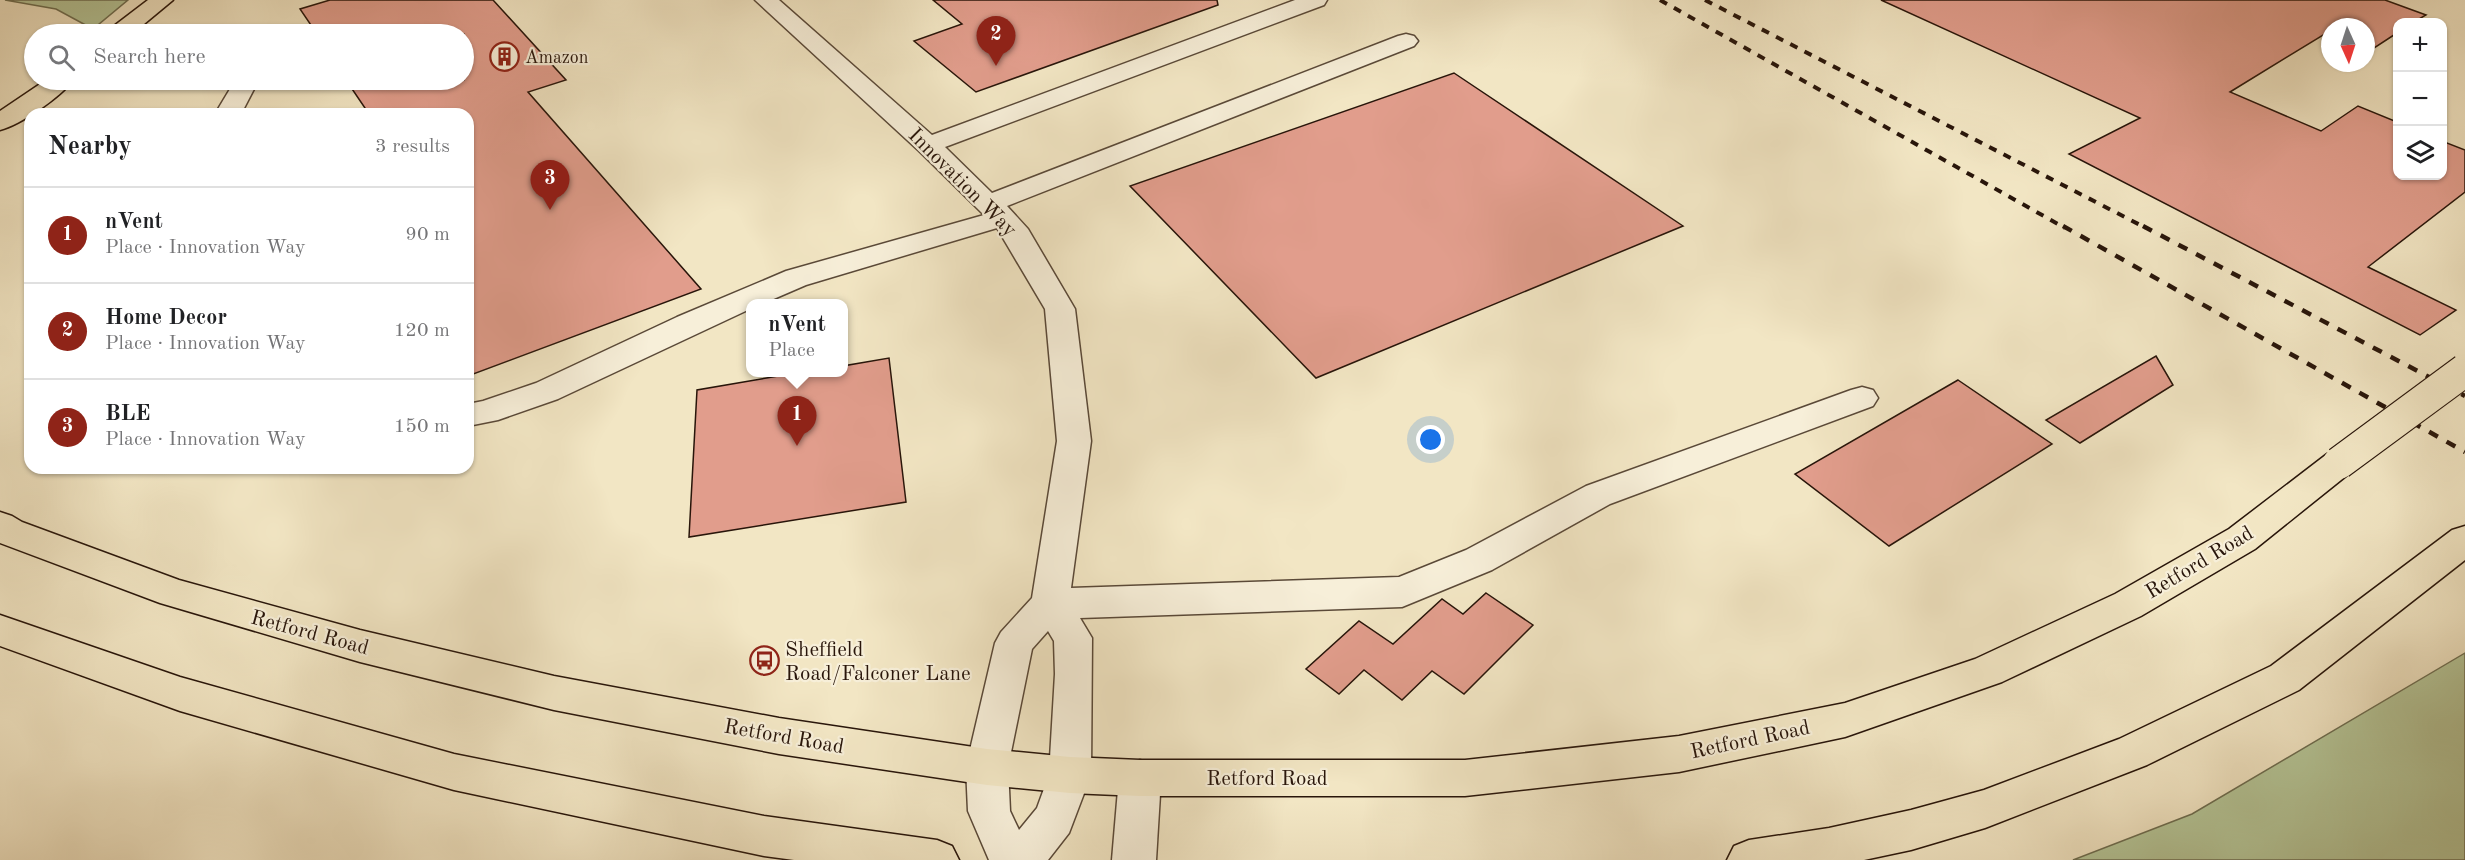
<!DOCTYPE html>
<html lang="en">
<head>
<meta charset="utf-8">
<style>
	:root { --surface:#fff; --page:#f6f6f6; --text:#202124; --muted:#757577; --line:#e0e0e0; --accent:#8f2418 }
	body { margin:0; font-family:"Old Standard TT",serif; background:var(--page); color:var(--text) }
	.controls { position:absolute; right:18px; top:18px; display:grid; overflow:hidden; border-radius:12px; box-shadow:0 2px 4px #0004 }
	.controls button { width:54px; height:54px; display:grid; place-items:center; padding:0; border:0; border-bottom:2px solid var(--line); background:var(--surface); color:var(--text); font:30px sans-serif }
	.compass { position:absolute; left:2321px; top:18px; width:54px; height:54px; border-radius:50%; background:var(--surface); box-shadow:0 2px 4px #0004; rotate:177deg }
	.you { position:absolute; left:1431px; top:440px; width:21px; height:21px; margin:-15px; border:4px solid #fff; border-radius:50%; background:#1a73e8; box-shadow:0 0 0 9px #1a73e833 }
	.badge { display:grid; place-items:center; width:39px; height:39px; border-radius:50%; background:var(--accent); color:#fff; font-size:20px; font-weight:700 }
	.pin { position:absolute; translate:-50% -50px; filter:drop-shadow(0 2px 3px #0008) }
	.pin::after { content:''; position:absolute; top:32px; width:21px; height:18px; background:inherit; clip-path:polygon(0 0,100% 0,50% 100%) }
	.popup { position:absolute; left:746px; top:299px; width:102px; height:78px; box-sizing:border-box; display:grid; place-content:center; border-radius:12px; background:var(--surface); filter:drop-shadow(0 2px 4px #0005); font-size:20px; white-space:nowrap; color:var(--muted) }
	.popup b { font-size:22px; color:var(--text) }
	.popup::after { content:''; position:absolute; left:50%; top:100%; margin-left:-12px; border:12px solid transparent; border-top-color:var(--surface) }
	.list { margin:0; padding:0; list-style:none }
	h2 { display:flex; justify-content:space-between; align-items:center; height:78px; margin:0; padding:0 24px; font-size:26px }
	h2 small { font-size:20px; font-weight:400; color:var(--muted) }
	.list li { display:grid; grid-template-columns:39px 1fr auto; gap:18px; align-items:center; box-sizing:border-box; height:96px; padding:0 24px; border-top:2px solid var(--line) }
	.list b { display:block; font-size:22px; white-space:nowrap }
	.list p { margin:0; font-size:20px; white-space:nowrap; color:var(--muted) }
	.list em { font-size:20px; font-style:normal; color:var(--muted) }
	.icon { flex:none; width:33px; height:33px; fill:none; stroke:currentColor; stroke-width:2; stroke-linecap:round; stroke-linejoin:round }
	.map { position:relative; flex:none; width:2465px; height:860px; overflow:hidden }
	.search { position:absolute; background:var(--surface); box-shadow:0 2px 4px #0004; left:24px; top:24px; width:450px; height:66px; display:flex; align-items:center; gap:15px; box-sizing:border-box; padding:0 21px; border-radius:33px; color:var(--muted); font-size:22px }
	.panel { position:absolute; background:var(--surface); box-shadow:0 2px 4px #0004; left:24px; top:108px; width:450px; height:366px; border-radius:18px }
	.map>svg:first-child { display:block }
	.green { fill:#b5c698; stroke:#6e6e51; stroke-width:1.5 }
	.building { fill:#e19d8c; stroke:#28150a; stroke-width:1.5 }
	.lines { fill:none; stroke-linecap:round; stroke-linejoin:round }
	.minor-casing { stroke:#5a4938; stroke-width:3 }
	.major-casing { stroke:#28150a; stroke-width:3 }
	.minor { fill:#f7efd9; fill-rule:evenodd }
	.major { fill:#f2e6c4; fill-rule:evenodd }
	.rail-far1 { stroke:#28150a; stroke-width:4; stroke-dasharray:8 8; stroke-linecap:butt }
	.rail { stroke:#28150a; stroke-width:4.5; stroke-dasharray:10 10; stroke-linecap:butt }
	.major-bridge-casing { stroke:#28150a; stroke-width:34; stroke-linecap:butt }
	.major-bridge { stroke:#f2e6c4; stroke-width:32 }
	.labels { text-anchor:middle; stroke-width:4.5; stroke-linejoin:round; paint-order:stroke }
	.far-poi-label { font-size:18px; fill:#28150a; stroke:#f7efd9; text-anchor:start }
	.street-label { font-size:21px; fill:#28150a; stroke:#f7efd9 }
	.poi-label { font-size:21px; fill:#28150a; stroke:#f7efd9; text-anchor:start }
</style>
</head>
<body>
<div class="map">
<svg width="2465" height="860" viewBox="0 0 2465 860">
	<rect width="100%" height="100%" fill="#f2e6c4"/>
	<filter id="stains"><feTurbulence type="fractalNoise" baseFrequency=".00333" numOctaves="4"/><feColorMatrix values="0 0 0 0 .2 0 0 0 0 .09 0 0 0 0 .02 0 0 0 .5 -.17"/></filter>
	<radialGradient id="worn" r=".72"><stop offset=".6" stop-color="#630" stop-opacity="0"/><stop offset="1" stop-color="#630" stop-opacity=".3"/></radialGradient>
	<g class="green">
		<polygon points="5,0 128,0 93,29 56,9"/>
		<polygon points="2465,653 2465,860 2073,860 2192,814"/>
	</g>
	<g class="building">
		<polygon points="330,0 493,0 566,80 528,92 701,289 468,376 468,114 369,114 346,80 464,80 464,34 317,34 300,9"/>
		<polygon points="933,0 1217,0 1218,5 976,92 914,41 962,24"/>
		<polygon points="1881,0 2385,0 2426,15 2414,22 2397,22 2397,33 2368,52 2366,27 2330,27 2330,38 2323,35 2230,92 2321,131 2358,106 2397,122 2397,176 2442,176 2442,141 2465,150 2465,192 2368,267 2456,310 2420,335 2069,154 2140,118"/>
		<polygon points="1454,73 1683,226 1316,378 1130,186"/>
		<polygon points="2156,356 2173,385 2080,443 2046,420"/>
		<polygon points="889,358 906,502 689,537 697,390 802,372 843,372 843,366"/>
		<polygon points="1958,380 2052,444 1889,546 1795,474"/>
		<polygon points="1486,593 1533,625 1464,694 1432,671 1402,700 1364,670 1339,694 1306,669 1359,621 1393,644 1442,599 1463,614"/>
	</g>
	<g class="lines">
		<defs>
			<g id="minor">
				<path d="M755,0h24l153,135 363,-135h32l-3,5 -379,142 47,46 406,-157 8,-2 8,2 4,5 -4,5 -407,160 21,23 47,80 16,132 -20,147 328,-11 67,-27 120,-64 265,-96 11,-3 11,3 5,8 -5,8 -263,98 -118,66 -90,37 -322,11 12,20 -1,137 -22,58 -21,27h-59l-21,-49 -2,-44 29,-124 6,-11 31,-34 25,-157 -12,-132 -48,-81 -191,57 -44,19h-12v5l-192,90 -60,21 -30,6v-22l15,-3 53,-18 141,-66 109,-46 198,-56 -65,-64zM1048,631l6,10 1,33 -6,101 -12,33 -18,22 -9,-19 -2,-44 24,-118z"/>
				<polygon points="242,82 251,84 254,89 241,114 215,114 233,84"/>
				<polygon points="1140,760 1155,765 1161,778 1156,860 1112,860 1119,778 1125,765"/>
			</g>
			<g id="major">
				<polygon points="148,0 173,0 132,34 107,34 110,29"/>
				<path d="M46,80h27c-12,17 -53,45 -73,50v-19z"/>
				<polygon points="2339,451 2351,454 2356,463 2351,472 2255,549 2141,616 2002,682 1845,737 1679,772 1465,796 1140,796 1070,793 987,785 779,754 554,710 360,662 160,603 0,543 0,512 12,516 22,522 179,580 360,630 554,676 779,718 987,749 1070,757 1140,760 1465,760 1679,736 1845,703 1975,659 2115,594 2229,529 2327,454"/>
				<polygon points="2465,526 2465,560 2299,690 2147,765 1985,828 1911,850 1864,860 1727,860 1734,846 1749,840 1829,828 1911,810 1984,790 2119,739 2271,666 2452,530"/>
				<polygon points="0,615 180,677 454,754 764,816 937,840 952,846 959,860 794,860 764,856 454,790 180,711 0,646"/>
			</g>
		</defs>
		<use href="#minor" class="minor-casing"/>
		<use href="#major" class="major-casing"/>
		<use href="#minor" class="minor"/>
		<use href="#major" class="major"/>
		<g class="rail-far1">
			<polyline points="1660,0 2065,228"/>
			<polyline points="1705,0 2146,228"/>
		</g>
		<g class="rail">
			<polyline points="2063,226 2465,452"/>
			<polyline points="2143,226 2465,396"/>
		</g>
		<defs>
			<polyline id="major-bridge" points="2339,463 2465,370"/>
		</defs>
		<use href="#major-bridge" class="major-bridge-casing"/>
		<use href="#major-bridge" class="major-bridge"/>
	</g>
	<defs>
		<symbol id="building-ring" viewBox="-11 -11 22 22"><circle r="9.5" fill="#f7efd9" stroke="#8f2418" stroke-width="1.5"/><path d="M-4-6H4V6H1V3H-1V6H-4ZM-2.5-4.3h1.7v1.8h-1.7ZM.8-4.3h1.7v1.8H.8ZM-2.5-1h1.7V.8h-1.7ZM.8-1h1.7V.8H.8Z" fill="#8f2418"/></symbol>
		<symbol id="bus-ring" viewBox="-11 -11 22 22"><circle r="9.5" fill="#f7efd9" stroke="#8f2418" stroke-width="1.5"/><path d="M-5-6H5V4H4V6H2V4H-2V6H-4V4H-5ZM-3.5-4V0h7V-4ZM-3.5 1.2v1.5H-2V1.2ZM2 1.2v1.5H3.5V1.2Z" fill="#8f2418"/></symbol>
	</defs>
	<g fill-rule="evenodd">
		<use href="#building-ring" x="488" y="40" width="33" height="33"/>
		<use href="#bus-ring" x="748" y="644" width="33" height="33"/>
	</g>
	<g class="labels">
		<g class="far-poi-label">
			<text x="525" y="63">Amazon</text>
		</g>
		<g class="street-label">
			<text transform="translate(963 182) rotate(45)" y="7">Innovation Way</text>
			<text transform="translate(2199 562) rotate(-31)" y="7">Retford Road</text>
			<text transform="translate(310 632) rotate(15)" y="7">Retford Road</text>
			<text transform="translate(784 736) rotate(10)" y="7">Retford Road</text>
			<text transform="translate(1750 739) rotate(-12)" y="7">Retford Road</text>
			<text x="1267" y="785">Retford Road</text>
		</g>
		<g class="poi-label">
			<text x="785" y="656">Sheffield<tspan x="785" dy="24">Road/Falconer Lane</tspan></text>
		</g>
	</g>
	<rect width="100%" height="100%" filter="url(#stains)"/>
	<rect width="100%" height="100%" fill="url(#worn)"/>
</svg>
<div class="controls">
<button>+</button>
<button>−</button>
<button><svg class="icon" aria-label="layers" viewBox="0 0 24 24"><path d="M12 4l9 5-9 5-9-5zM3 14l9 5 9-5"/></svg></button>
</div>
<svg class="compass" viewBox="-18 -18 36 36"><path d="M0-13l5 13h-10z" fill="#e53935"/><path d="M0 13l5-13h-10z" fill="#757577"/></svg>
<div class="you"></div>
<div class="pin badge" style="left:797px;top:446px">1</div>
<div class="popup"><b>nVent</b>Place</div>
<div class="pin badge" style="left:996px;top:66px">2</div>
<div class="pin badge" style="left:550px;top:210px">3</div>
<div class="search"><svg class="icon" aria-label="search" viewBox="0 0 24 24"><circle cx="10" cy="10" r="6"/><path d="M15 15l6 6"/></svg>Search here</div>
<section class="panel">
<h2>Nearby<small>3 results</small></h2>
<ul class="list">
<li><span class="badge">1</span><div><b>nVent</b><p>Place · Innovation Way</p></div><em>90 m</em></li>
<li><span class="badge">2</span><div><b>Home Decor</b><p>Place · Innovation Way</p></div><em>120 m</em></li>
<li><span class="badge">3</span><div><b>BLE</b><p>Place · Innovation Way</p></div><em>150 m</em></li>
</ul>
</section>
</div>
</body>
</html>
